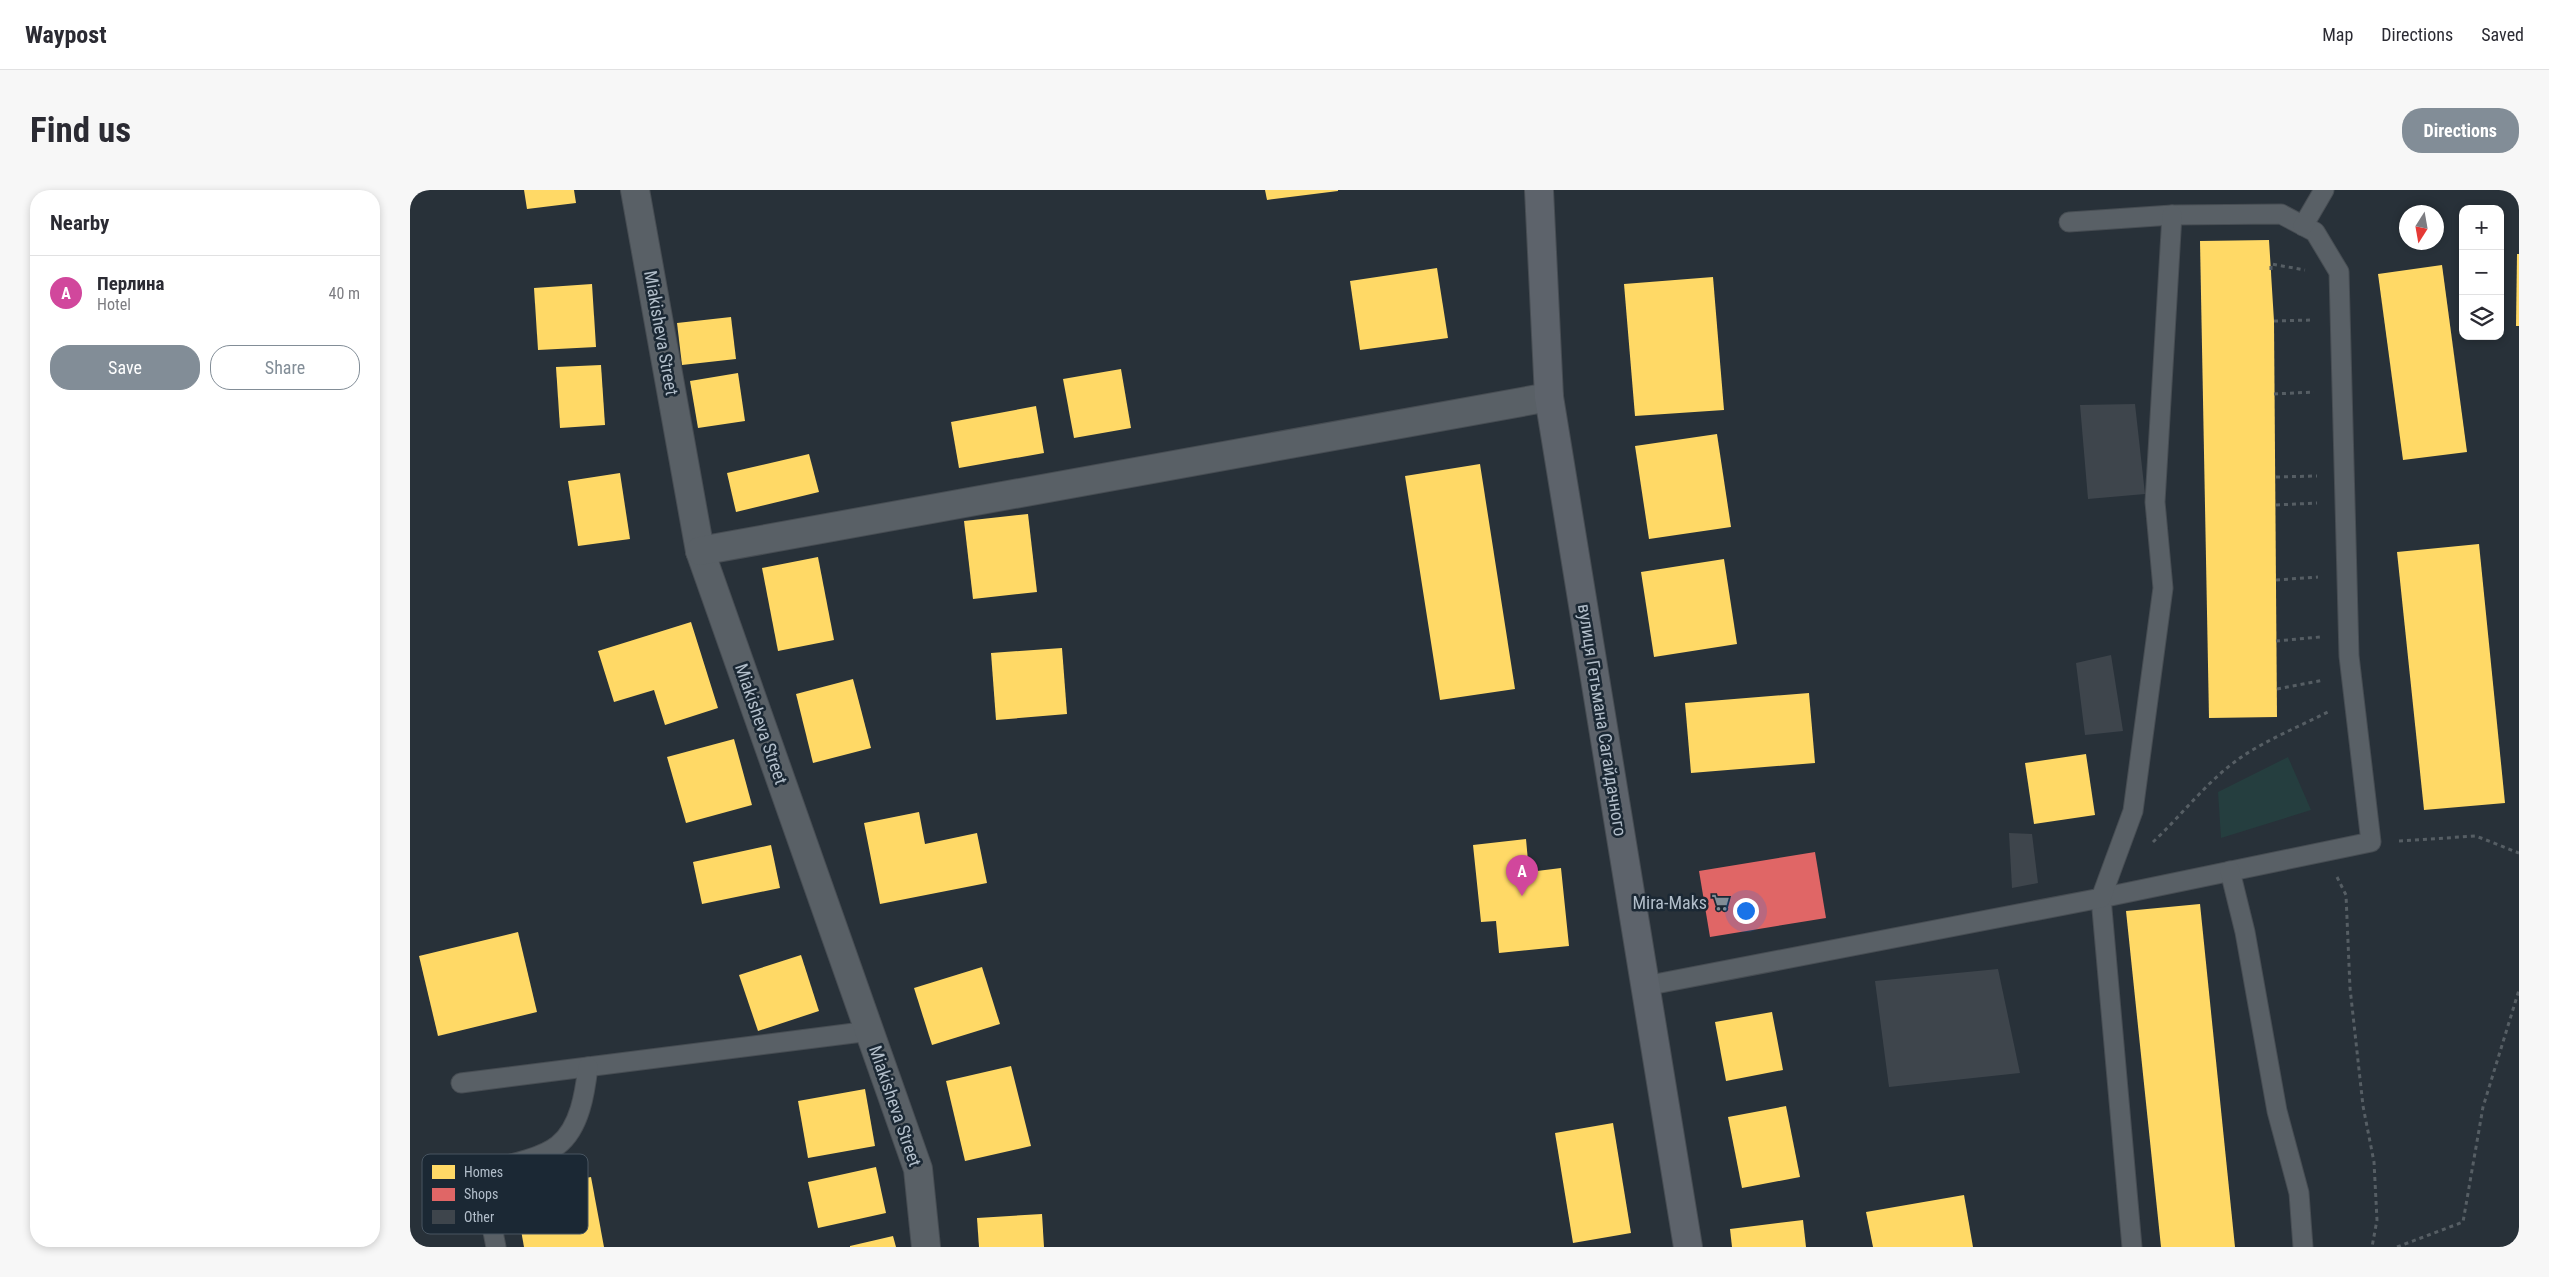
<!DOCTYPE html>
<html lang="en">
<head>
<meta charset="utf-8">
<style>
	:root { --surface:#fff; --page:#f7f7f7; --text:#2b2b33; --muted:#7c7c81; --line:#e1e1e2; --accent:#828d97 }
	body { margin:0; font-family:"Roboto Condensed",sans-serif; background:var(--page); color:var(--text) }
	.controls { position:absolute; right:15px; top:15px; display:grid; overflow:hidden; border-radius:10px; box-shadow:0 2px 8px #0003 }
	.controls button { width:45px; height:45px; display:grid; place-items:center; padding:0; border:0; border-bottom:1px solid var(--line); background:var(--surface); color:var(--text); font:25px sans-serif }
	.compass { position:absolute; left:1989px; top:15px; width:45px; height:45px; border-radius:50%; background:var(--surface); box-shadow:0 2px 8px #0003; rotate:191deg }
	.you { position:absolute; left:1335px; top:720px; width:18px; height:18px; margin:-12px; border:4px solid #fff; border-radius:50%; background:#1a73e8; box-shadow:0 0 0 8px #1a73e833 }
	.badge { display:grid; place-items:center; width:32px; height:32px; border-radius:50%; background:var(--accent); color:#fff; font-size:16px; font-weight:700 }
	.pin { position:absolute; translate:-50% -41px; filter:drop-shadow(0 1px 2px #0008) }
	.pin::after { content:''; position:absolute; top:26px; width:18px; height:15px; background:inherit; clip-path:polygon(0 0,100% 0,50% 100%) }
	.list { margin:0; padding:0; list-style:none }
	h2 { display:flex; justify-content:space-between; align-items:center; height:65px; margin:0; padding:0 20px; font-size:21px }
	h2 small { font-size:16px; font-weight:400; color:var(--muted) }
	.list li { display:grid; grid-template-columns:32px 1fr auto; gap:15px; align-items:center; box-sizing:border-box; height:75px; padding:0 20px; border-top:1px solid var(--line) }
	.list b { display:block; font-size:19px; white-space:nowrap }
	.list p { margin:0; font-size:16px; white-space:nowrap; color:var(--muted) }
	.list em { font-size:16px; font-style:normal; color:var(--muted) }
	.actions { display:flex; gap:10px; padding:15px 20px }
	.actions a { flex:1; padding:11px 0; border:1px solid var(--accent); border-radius:20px; text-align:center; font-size:18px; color:var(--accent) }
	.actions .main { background:var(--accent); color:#fff }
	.icon { flex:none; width:28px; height:28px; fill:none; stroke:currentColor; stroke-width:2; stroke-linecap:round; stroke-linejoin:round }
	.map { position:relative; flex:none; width:2109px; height:1057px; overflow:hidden; border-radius:20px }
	header { display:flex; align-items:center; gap:30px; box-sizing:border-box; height:70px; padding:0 25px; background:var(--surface); border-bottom:1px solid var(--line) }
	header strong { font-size:24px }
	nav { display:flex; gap:28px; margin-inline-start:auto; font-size:18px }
	.intro { display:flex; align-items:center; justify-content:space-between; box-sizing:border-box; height:120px; padding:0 30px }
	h1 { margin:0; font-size:35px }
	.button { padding:12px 22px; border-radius:20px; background:var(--accent); color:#fff; font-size:18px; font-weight:700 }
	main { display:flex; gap:30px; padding:0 30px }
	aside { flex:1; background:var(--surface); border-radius:20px; box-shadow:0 2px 8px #0003 }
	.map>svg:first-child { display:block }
	.green { fill:#253e3f }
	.homes { fill:#ffd966 }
	.shops { fill:#e06666 }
	.building { fill:#3e454c }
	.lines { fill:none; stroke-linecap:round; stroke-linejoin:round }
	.lane-casing { stroke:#474d53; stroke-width:21 }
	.street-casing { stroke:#474d53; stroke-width:30 }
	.secondary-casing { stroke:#474d53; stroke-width:30 }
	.path { stroke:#565e64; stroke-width:3; stroke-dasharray:4 4; stroke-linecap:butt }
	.lane { stroke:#596066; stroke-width:19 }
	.street { stroke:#596066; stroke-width:28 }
	.secondary { stroke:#5d636b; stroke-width:28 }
	.labels { text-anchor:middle; stroke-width:5; stroke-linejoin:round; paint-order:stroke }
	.street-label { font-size:18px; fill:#b2beca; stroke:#1b2834 }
	.poi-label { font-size:18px; fill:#b2beca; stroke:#1b2834; text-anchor:end }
	.key { fill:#1b2834; stroke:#485561; stroke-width:1 }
	.key-label { font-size:14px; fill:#b2beca }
</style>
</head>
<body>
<header>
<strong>Waypost</strong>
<nav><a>Map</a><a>Directions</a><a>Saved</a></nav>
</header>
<div class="intro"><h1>Find us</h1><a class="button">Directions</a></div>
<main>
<aside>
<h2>Nearby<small></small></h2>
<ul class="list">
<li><span class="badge" style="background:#d1479c">A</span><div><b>Перлина</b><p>Hotel</p></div><em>40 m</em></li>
</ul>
<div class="actions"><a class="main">Save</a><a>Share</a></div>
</aside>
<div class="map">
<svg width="2109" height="1057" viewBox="0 0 2109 1057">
	<rect width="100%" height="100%" fill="#283139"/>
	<polygon class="green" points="1878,567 1901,620 1811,648 1808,602"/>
	<g class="homes">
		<polygon points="114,0 164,0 166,13 117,19"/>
		<polygon points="855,0 928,0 928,1 857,10"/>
		<polygon points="1859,50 1864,131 1867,527 1799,528 1790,51"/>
		<polygon points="2107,64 2109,64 2109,136 2106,136"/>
		<polygon points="2032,75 2057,262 1993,270 1968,84"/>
		<polygon points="1027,78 1038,148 950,160 940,91"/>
		<polygon points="1303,87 1314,220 1225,226 1214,94"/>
		<polygon points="182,94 186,157 128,160 124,98"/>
		<polygon points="321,127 326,169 272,175 267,133"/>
		<polygon points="191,175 195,235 150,238 146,177"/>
		<polygon points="711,179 721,238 664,248 653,189"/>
		<polygon points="328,183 335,231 288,238 280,191"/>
		<polygon points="626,216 634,263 549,278 541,232"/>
		<polygon points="1307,244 1321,337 1239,349 1225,256"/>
		<polygon points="399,264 409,302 326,322 317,283"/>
		<polygon points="1070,274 1105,499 1030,510 995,286"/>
		<polygon points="210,283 220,349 168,356 158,291"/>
		<polygon points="618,324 627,402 563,409 554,331"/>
		<polygon points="2069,354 2095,613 2014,620 1987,362"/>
		<polygon points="408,367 424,450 368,461 352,378"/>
		<polygon points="1314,369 1327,454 1244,467 1231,382"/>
		<polygon points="281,432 308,518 255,535 244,500 204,512 188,461"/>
		<polygon points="652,458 657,524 586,530 581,463"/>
		<polygon points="443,489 461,558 403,573 386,504"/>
		<polygon points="1399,503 1405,573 1281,583 1275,513"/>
		<polygon points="324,549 342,615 276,633 257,567"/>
		<polygon points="1676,564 1685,625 1624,634 1615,573"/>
		<polygon points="509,622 515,654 567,643 577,693 470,714 454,633"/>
		<polygon points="1116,649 1119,682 1151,678 1159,756 1089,763 1086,731 1071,732 1063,655"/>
		<polygon points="361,655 370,698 292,714 283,672"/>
		<polygon points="1790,714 1825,1057 1751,1057 1716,721"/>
		<polygon points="108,742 127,822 28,846 9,766"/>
		<polygon points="391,765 409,821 348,841 329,785"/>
		<polygon points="572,777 590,834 522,855 504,798"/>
		<polygon points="1362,822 1373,880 1316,891 1305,832"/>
		<polygon points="601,876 621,956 555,971 536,891"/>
		<polygon points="455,899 465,956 398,968 388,911"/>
		<polygon points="1376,916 1390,987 1332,998 1318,927"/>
		<polygon points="1203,933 1221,1043 1163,1053 1145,943"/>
		<polygon points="466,977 476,1023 408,1038 398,992"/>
		<polygon points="181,987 194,1057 114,1057 104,1001"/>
		<polygon points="1554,1005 1563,1057 1463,1057 1456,1022"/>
		<polygon points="632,1024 634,1057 569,1057 567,1028"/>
		<polygon points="1393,1030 1396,1057 1322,1057 1320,1039"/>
		<polygon points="483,1046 486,1057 440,1057 440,1056"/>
	</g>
	<polygon class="shops" points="1405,662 1416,728 1300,747 1289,681"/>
	<g class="building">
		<polygon points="1725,214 1735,304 1678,309 1670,215"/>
		<polygon points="1701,465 1713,541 1675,545 1666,473"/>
		<polygon points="1599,643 1622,644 1628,693 1602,698"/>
		<polygon points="1588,779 1610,883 1479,897 1465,791"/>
	</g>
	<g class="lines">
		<defs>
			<g id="lane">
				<polyline points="1659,32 1762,25 1871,24 1905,42 1929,82 1939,466 1961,652 1691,708 1722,1057"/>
				<polyline points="1893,36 1914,0"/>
				<polyline points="1820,681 1835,742 1867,921 1889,1003 1893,1057"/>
				<polyline points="1235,796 1691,708 1723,621 1753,398 1745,312 1762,25"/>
				<polyline points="51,893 460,841"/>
				<path d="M86,1057l-15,-76c21,-5 60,-12 77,-26 22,-17 27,-53 30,-78"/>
			</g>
			<g id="street">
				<polyline points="225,0 290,361 508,979 516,1057"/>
				<polyline points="290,361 1139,207"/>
			</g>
			<polyline id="secondary" points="1129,0 1139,207 1278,1057"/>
		</defs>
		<use href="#lane" class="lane-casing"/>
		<use href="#street" class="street-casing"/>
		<use href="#secondary" class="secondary-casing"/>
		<g class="path">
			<polyline points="1861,80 1861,74 1895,80"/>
			<polyline points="1864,131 1901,130"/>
			<polyline points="1864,204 1904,202"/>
			<polyline points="1866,287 1907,286"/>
			<polyline points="1866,315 1907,313"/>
			<polyline points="1866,390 1908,387"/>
			<polyline points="1866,451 1910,447"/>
			<polyline points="1867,499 1914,490"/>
			<polyline points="1989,651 2066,646 2109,663"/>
			<path d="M1743,652c29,-27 54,-61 87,-84 26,-18 60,-32 88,-46"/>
			<polyline points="1927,687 1936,705 1940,798 1953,916 1964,972 1967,1030 1962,1057"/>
			<polyline points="1987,1057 2053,1032 2073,917 2109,800"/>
		</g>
		<use href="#lane" class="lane"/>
		<use href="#street" class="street"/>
		<use href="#secondary" class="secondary"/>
	</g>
	<defs>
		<symbol id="supermarket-bare" viewBox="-9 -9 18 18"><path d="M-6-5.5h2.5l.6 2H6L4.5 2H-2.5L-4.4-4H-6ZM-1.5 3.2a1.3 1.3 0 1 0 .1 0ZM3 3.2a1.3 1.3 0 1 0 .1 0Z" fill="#828d97" stroke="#1b2834" stroke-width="2.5" paint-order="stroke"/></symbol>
	</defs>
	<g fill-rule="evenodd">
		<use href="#supermarket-bare" x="1298" y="700" width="25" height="25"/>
	</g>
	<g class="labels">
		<g class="street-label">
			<text transform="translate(251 143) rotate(80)" y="6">Miakisheva Street</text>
			<text transform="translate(1192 530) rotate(81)" y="6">вулиця Гетьмана Сагайдачного</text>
			<text transform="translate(351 534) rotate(71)" y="6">Miakisheva Street</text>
			<text transform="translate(485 916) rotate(71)" y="6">Miakisheva Street</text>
		</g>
		<g class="poi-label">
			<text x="1297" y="719">Mira-Maks</text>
		</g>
	</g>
	<rect x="12" y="964" width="166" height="80" rx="8" class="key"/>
	<rect x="22" y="975" width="23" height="14" fill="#ffd966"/>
	<rect x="22" y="998" width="23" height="13" fill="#e06666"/>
	<rect x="22" y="1020" width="23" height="14" fill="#3e454c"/>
	<g class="key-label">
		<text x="54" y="987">Homes</text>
		<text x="54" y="1009">Shops</text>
		<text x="54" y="1032">Other</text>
	</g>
</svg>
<div class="controls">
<button>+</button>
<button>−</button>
<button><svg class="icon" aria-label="layers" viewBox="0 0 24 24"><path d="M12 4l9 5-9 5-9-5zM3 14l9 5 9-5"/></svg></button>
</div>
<svg class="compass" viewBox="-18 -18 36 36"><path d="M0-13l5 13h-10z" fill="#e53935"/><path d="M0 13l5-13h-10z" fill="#7c7c81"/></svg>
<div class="you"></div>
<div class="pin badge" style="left:1112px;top:706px;background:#d1479c">A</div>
</div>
</main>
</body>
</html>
